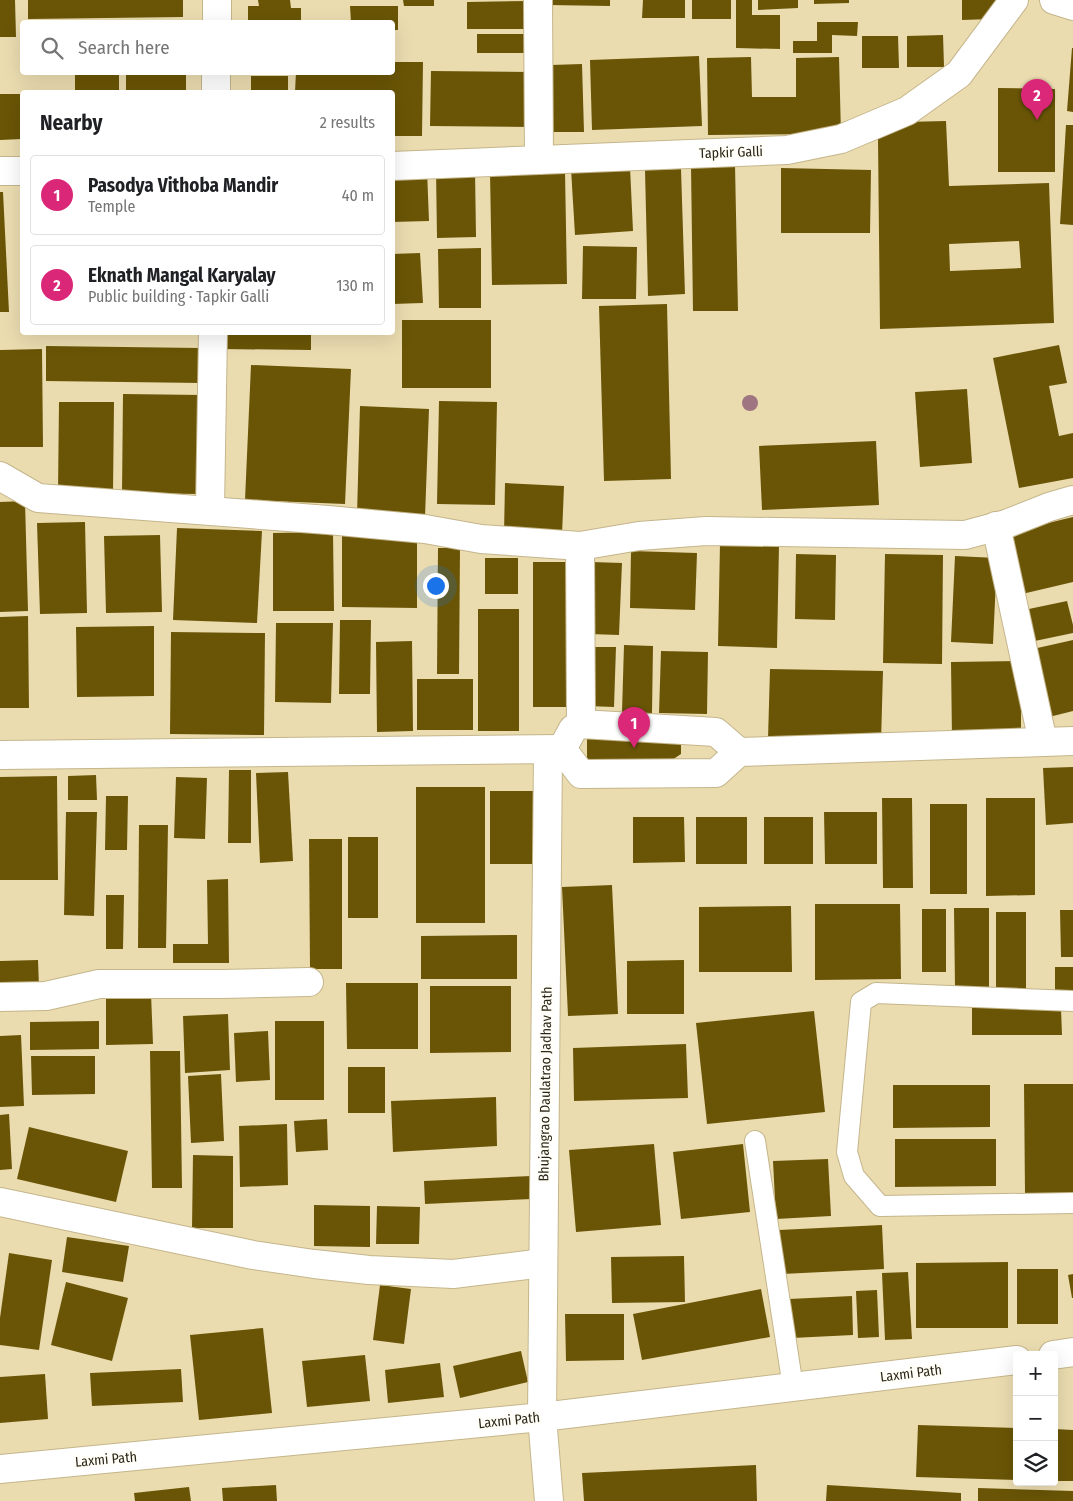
<!DOCTYPE html>
<html lang="en">
<head>
<meta charset="utf-8">
<style>
	:root { --surface:#fff; --page:#f6f6f6; --text:#202124; --muted:#757577; --line:#e0e0e0; --accent:#db2777 }
	body { margin:0; font-family:"Fira Sans Condensed",sans-serif; background:var(--page); color:var(--text) }
	.controls { position:absolute; right:15px; bottom:15px; display:grid; overflow:hidden; border-radius:5px; box-shadow:0 5px 20px #0002 }
	.controls button { width:45px; height:45px; display:grid; place-items:center; padding:0; border:0; border-bottom:1px solid var(--line); background:var(--surface); color:var(--text); font:25px sans-serif }
	.you { position:absolute; left:435px; top:585px; width:18px; height:18px; margin:-12px; border:4px solid #fff; border-radius:50%; background:#1a73e8; box-shadow:0 0 0 8px #1a73e833 }
	.badge { display:grid; place-items:center; width:32px; height:32px; border-radius:50%; background:var(--accent); color:#fff; font-size:16px; font-weight:700 }
	.pin { position:absolute; translate:-50% -41px; filter:drop-shadow(0 1px 2px #0008) }
	.pin::after { content:''; position:absolute; top:26px; width:18px; height:15px; background:inherit; clip-path:polygon(0 0,100% 0,50% 100%) }
	.list { margin:0; padding:0; list-style:none }
	h2 { display:flex; justify-content:space-between; align-items:center; height:65px; margin:0; padding:0 20px; font-size:21px }
	h2 small { font-size:16px; font-weight:400; color:var(--muted) }
	.list li { display:grid; grid-template-columns:32px 1fr auto; gap:15px; align-items:center; box-sizing:border-box; height:80px; margin:0 10px 10px; padding:0 10px; border:1px solid var(--line); border-radius:5px }
	.list b { display:block; font-size:19px; white-space:nowrap }
	.list p { margin:0; font-size:16px; white-space:nowrap; color:var(--muted) }
	.list em { font-size:16px; font-style:normal; color:var(--muted) }
	.icon { flex:none; width:28px; height:28px; fill:none; stroke:currentColor; stroke-width:2; stroke-linecap:round; stroke-linejoin:round }
	.map { position:relative; flex:none; width:1073px; height:1501px; overflow:hidden }
	.search { position:absolute; background:var(--surface); box-shadow:0 5px 20px #0002; left:20px; top:20px; width:375px; height:55px; display:flex; align-items:center; gap:12px; box-sizing:border-box; padding:0 18px; border-radius:5px; color:var(--muted); font-size:19px }
	.panel { position:absolute; background:var(--surface); box-shadow:0 5px 20px #0002; left:20px; top:90px; width:375px; height:245px; border-radius:5px }
	.map>svg:first-child { display:block }
	.building { fill:#6a5506; fill-rule:evenodd }
	.lines { fill:none; stroke-linecap:round; stroke-linejoin:round }
	.service-casing { stroke:#c4b58b; stroke-width:22 }
	.minor-casing { stroke:#c4b58b; stroke-width:30 }
	.tertiary-casing { stroke:#c4b58b; stroke-width:30 }
	.service { stroke:#fff; stroke-width:20 }
	.minor { stroke:#fff; stroke-width:28 }
	.tertiary { stroke:#fff; stroke-width:28 }
	.tree { fill:#9f7581 }
	.labels { text-anchor:middle; stroke-width:5; stroke-linejoin:round; paint-order:stroke }
	.street-label { font-size:14px; fill:#2c2615; stroke:#fffef9 }
</style>
</head>
<body>
<div class="map">
<svg width="1073" height="1501" viewBox="0 0 1073 1501">
	<rect width="100%" height="100%" fill="#ebdcb0"/>
	<g class="building">
		<polygon points="0,0 15,0 16,37 0,37"/>
		<polygon points="28,0 183,0 183,17 28,19"/>
		<polygon points="258,0 290,0 291,8 301,8 301,22 248,22 248,6 259,6"/>
		<polygon points="403,0 434,0 434,6 404,6"/>
		<polygon points="548,0 610,0 610,6 548,5"/>
		<polygon points="643,0 685,0 685,18 642,18"/>
		<rect x="692" y="0" width="39" height="19"/>
		<polygon points="736,0 752,0 752,15 780,15 780,49 736,48"/>
		<polygon points="758,0 798,0 798,8 758,10"/>
		<polygon points="814,0 849,0 849,3 814,4"/>
		<polygon points="962,0 1005,0 992,19 962,20"/>
		<polygon points="530,1 530,29 467,29 467,2"/>
		<polygon points="350,6 398,6 398,30 392,30 392,22 351,22"/>
		<polygon points="817,22 858,22 857,36 832,35 832,53 793,53 793,41 817,41"/>
		<rect x="477" y="34" width="54" height="19"/>
		<polygon points="943,35 944,67 907,67 907,36"/>
		<polygon points="862,36 898,36 899,68 862,68"/>
		<polygon points="1072,48 1073,48 1073,112 1067,111"/>
		<polygon points="699,56 702,126 592,130 590,60"/>
		<polygon points="751,57 752,97 796,97 796,58 839,57 841,134 708,135 707,58"/>
		<polygon points="392,62 423,62 422,136 392,136 392,92 295,92 296,72 392,72"/>
		<polygon points="582,64 584,132 552,132 551,65"/>
		<polygon points="431,71 531,72 530,127 430,126"/>
		<rect x="75" y="72" width="44" height="20"/>
		<rect x="126" y="72" width="60" height="20"/>
		<rect x="251" y="76" width="37" height="16"/>
		<polygon points="998,88 1055,89 1055,172 998,172"/>
		<polygon points="0,94 22,94 22,139 0,140"/>
		<path d="M946,121l3,65 100,-3 5,140 -174,6 -2,-190 27,-17zM1019,241l2,27 -71,3 -1,-27z"/>
		<polygon points="1066,125 1073,125 1073,225 1060,224"/>
		<polygon points="735,165 738,311 693,311 691,166"/>
		<polygon points="630,167 633,231 575,235 571,169"/>
		<polygon points="781,168 871,170 870,233 781,233"/>
		<polygon points="681,169 685,294 648,296 645,170"/>
		<polygon points="427,170 429,221 392,222 392,172"/>
		<polygon points="436,170 475,170 476,237 437,238"/>
		<polygon points="565,171 567,284 492,285 490,172"/>
		<polygon points="0,192 3,192 9,312 0,312"/>
		<polygon points="583,246 637,247 636,299 582,299"/>
		<polygon points="481,248 481,308 439,308 438,249"/>
		<polygon points="420,253 423,303 392,304 392,254"/>
		<polygon points="667,304 671,479 604,481 599,306"/>
		<rect x="402" y="320" width="89" height="68"/>
		<polygon points="221,332 311,332 311,350 221,349"/>
		<polygon points="1059,345 1067,383 1049,386 1059,436 1073,433 1073,478 1019,488 993,358"/>
		<polygon points="46,346 201,348 201,383 46,381"/>
		<polygon points="42,349 43,447 0,447 0,350"/>
		<polygon points="251,365 351,369 345,504 245,500"/>
		<polygon points="967,389 972,463 920,467 915,392"/>
		<polygon points="123,394 202,395 201,494 122,493"/>
		<polygon points="439,401 497,402 495,505 437,504"/>
		<polygon points="59,402 114,402 113,492 58,491"/>
		<polygon points="360,406 429,409 425,517 357,515"/>
		<polygon points="876,441 879,505 762,510 759,446"/>
		<polygon points="505,483 564,486 562,535 504,533"/>
		<polygon points="25,501 28,611 0,612 0,502"/>
		<polygon points="1073,517 1073,582 1022,594 1007,533"/>
		<polygon points="85,522 87,613 40,614 37,523"/>
		<polygon points="177,528 262,531 257,623 173,620"/>
		<polygon points="333,532 334,611 273,611 273,533"/>
		<polygon points="160,535 162,612 106,613 104,536"/>
		<polygon points="342,535 417,536 417,608 342,607"/>
		<polygon points="720,544 779,545 777,648 718,646"/>
		<polygon points="438,548 460,548 459,674 437,674"/>
		<polygon points="631,551 697,553 695,610 630,608"/>
		<polygon points="796,554 836,555 835,620 795,619"/>
		<polygon points="885,554 943,555 942,664 883,663"/>
		<polygon points="955,556 997,558 993,644 951,642"/>
		<rect x="485" y="558" width="33" height="36"/>
		<rect x="533" y="562" width="37" height="145"/>
		<polygon points="592,562 622,563 619,635 589,634"/>
		<polygon points="1067,601 1073,625 1073,633 1030,642 1024,610"/>
		<rect x="478" y="609" width="41" height="122"/>
		<polygon points="28,616 29,708 0,708 0,617"/>
		<polygon points="340,620 371,620 370,694 339,694"/>
		<polygon points="276,623 333,623 331,703 275,702"/>
		<polygon points="154,626 154,696 77,697 76,627"/>
		<polygon points="171,632 265,633 264,735 170,734"/>
		<polygon points="1073,640 1073,711 1049,717 1033,649"/>
		<polygon points="412,641 413,731 377,732 376,642"/>
		<polygon points="624,645 653,646 652,713 622,712"/>
		<polygon points="588,647 616,647 614,707 587,706"/>
		<polygon points="661,651 708,652 707,714 659,713"/>
		<polygon points="1021,661 1021,738 952,739 951,662"/>
		<polygon points="770,669 883,671 881,742 768,739"/>
		<rect x="417" y="679" width="56" height="51"/>
		<polygon points="587,731 681,741 681,754 666,764 587,763"/>
		<polygon points="1073,767 1073,823 1046,825 1043,768"/>
		<polygon points="229,770 251,770 251,843 228,843"/>
		<polygon points="288,772 293,861 260,863 256,773"/>
		<polygon points="96,775 97,800 68,800 68,776"/>
		<polygon points="57,776 58,880 0,880 0,777"/>
		<polygon points="176,777 207,778 205,839 174,838"/>
		<rect x="416" y="787" width="69" height="136"/>
		<rect x="490" y="791" width="49" height="73"/>
		<polygon points="106,796 128,796 127,850 105,850"/>
		<polygon points="882,798 912,798 913,888 883,888"/>
		<polygon points="986,798 1035,798 1035,895 986,896"/>
		<rect x="930" y="804" width="37" height="90"/>
		<polygon points="66,812 97,812 94,916 64,915"/>
		<polygon points="824,812 877,812 877,864 825,864"/>
		<polygon points="633,817 684,817 685,862 633,863"/>
		<rect x="696" y="817" width="51" height="47"/>
		<rect x="764" y="817" width="49" height="47"/>
		<polygon points="139,825 168,825 166,948 138,948"/>
		<rect x="348" y="837" width="30" height="81"/>
		<polygon points="309,839 342,839 342,969 310,969"/>
		<polygon points="228,879 229,963 173,963 173,944 208,944 207,880"/>
		<polygon points="612,885 618,1014 568,1016 562,887"/>
		<polygon points="106,895 124,895 123,949 106,949"/>
		<polygon points="815,904 900,904 901,979 815,980"/>
		<polygon points="791,906 792,972 699,972 699,907"/>
		<polygon points="954,908 989,908 989,987 955,987"/>
		<rect x="922" y="909" width="24" height="63"/>
		<polygon points="1060,910 1073,910 1073,957 1061,957"/>
		<rect x="996" y="912" width="30" height="78"/>
		<polygon points="517,935 517,979 421,979 421,936"/>
		<polygon points="38,960 39,987 0,989 0,961"/>
		<polygon points="684,960 684,1014 627,1014 627,961"/>
		<rect x="1055" y="967" width="18" height="30"/>
		<polygon points="346,983 418,983 418,1049 347,1049"/>
		<polygon points="430,986 511,986 511,1052 430,1053"/>
		<polygon points="151,993 153,1044 106,1045 106,995"/>
		<polygon points="972,1008 1061,1008 1062,1035 972,1035"/>
		<polygon points="814,1011 825,1112 707,1124 696,1023"/>
		<polygon points="228,1014 230,1070 185,1073 183,1016"/>
		<polygon points="99,1021 99,1049 30,1050 30,1022"/>
		<rect x="275" y="1021" width="49" height="79"/>
		<polygon points="268,1031 270,1080 236,1082 234,1033"/>
		<polygon points="21,1035 24,1106 0,1107 0,1036"/>
		<polygon points="686,1044 688,1098 574,1101 573,1048"/>
		<polygon points="150,1051 180,1051 182,1188 152,1188"/>
		<polygon points="31,1056 95,1056 95,1094 32,1095"/>
		<rect x="348" y="1067" width="37" height="46"/>
		<polygon points="221,1074 224,1141 191,1143 188,1076"/>
		<polygon points="1024,1084 1073,1084 1073,1194 1025,1194"/>
		<polygon points="893,1085 990,1085 990,1127 893,1128"/>
		<polygon points="496,1097 497,1146 393,1152 391,1101"/>
		<polygon points="9,1114 12,1169 0,1170 0,1115"/>
		<polygon points="327,1119 328,1150 296,1152 294,1121"/>
		<polygon points="287,1124 288,1185 240,1187 239,1126"/>
		<polygon points="29,1127 128,1151 116,1202 17,1179"/>
		<polygon points="895,1139 996,1139 996,1186 895,1187"/>
		<polygon points="654,1144 661,1225 576,1232 569,1150"/>
		<polygon points="743,1144 750,1212 681,1219 673,1152"/>
		<polygon points="193,1155 233,1156 233,1228 192,1228"/>
		<polygon points="828,1159 831,1216 776,1219 773,1161"/>
		<polygon points="531,1176 532,1199 425,1204 424,1181"/>
		<polygon points="314,1205 370,1206 370,1247 314,1246"/>
		<polygon points="377,1206 420,1207 419,1244 376,1244"/>
		<polygon points="882,1225 884,1269 782,1274 779,1230"/>
		<polygon points="67,1237 129,1246 123,1282 62,1272"/>
		<polygon points="9,1253 52,1260 39,1350 0,1345 0,1318"/>
		<polygon points="684,1256 685,1302 612,1303 611,1257"/>
		<polygon points="1008,1262 1008,1328 916,1328 916,1263"/>
		<rect x="1017" y="1269" width="41" height="55"/>
		<polygon points="908,1272 912,1339 885,1340 882,1273"/>
		<polygon points="1073,1274 1073,1298 1072,1298 1068,1275"/>
		<polygon points="66,1282 128,1298 112,1361 51,1345"/>
		<polygon points="380,1285 411,1289 404,1344 373,1340"/>
		<polygon points="761,1289 770,1337 642,1360 633,1314"/>
		<polygon points="877,1290 879,1337 858,1338 856,1291"/>
		<polygon points="852,1296 853,1335 792,1338 789,1299"/>
		<polygon points="565,1314 624,1314 624,1360 566,1361"/>
		<polygon points="263,1328 272,1413 199,1420 190,1335"/>
		<polygon points="521,1351 528,1382 460,1398 453,1366"/>
		<polygon points="365,1355 370,1401 307,1407 302,1361"/>
		<polygon points="440,1363 444,1397 388,1403 385,1370"/>
		<polygon points="181,1369 183,1402 92,1406 90,1373"/>
		<polygon points="45,1374 48,1419 0,1423 0,1377"/>
		<polygon points="918,1425 1017,1428 1017,1480 916,1477"/>
		<polygon points="1054,1429 1073,1430 1073,1481 1054,1481"/>
		<polygon points="756,1465 757,1501 584,1501 582,1473"/>
		<polygon points="276,1485 277,1501 223,1501 222,1488"/>
		<polygon points="827,1485 961,1493 961,1501 826,1501"/>
		<polygon points="189,1487 191,1501 135,1501 134,1493"/>
		<polygon points="978,1488 1073,1491 1073,1501 978,1501"/>
	</g>
	<g class="lines">
		<defs>
			<g id="service">
				<polyline points="1073,1001 876,993 861,1002 847,1152 854,1176 880,1206 1073,1203"/>
				<polyline points="755,1141 793,1387"/>
			</g>
			<g id="minor">
				<polyline points="538,0 539,160"/>
				<polyline points="1054,0 1073,6"/>
				<polyline points="217,22 217,0"/>
				<polyline points="216,92 216,72"/>
				<polyline points="392,166 787,150 841,139 907,111 959,74 1014,0"/>
				<polyline points="0,171 22,171"/>
				<polyline points="0,476 38,498 328,520 425,529 481,539 580,546 639,536 706,531 965,535 1006,524 1049,507 1073,500"/>
				<polyline points="210,510 213,332"/>
				<polyline points="996,526 1043,742"/>
				<polyline points="580,546 581,724"/>
				<polyline points="0,997 46,996 99,984 222,984 309,982"/>
				<polyline points="0,1202 253,1255 314,1264 369,1270 453,1274 543,1263"/>
			</g>
			<g id="tertiary">
				<polyline points="562,749 581,774 716,773 739,752 1073,741"/>
				<polyline points="562,749 573,729 581,724 716,732 739,752"/>
				<polyline points="548,750 542,1417 549,1501"/>
				<polyline points="0,755 562,749"/>
				<polyline points="1053,1355 1073,1352"/>
				<polyline points="0,1469 542,1417 1017,1360"/>
			</g>
		</defs>
		<use href="#service" class="service-casing"/>
		<use href="#minor" class="minor-casing"/>
		<use href="#tertiary" class="tertiary-casing"/>
		<use href="#service" class="service"/>
		<use href="#minor" class="minor"/>
		<use href="#tertiary" class="tertiary"/>
	</g>
	<circle class="tree" cx="750" cy="403" r="8"/>
	<g class="labels">
		<g class="street-label">
			<text transform="translate(731 152) rotate(-2)" y="5">Tapkir Galli</text>
			<text transform="translate(545 1084) rotate(-89)" y="5">Bhujangrao Daulatrao Jadhav Path</text>
			<text transform="translate(911 1373) rotate(-7)" y="5">Laxmi Path</text>
			<text transform="translate(509 1420) rotate(-6)" y="5">Laxmi Path</text>
			<text transform="translate(106 1459) rotate(-5)" y="5">Laxmi Path</text>
		</g>
	</g>
</svg>
<div class="controls">
<button>+</button>
<button>−</button>
<button><svg class="icon" aria-label="layers" viewBox="0 0 24 24"><path d="M12 4l9 5-9 5-9-5zM3 14l9 5 9-5"/></svg></button>
</div>
<div class="you"></div>
<div class="pin badge" style="left:634px;top:748px">1</div>
<div class="pin badge" style="left:1037px;top:120px">2</div>
<div class="search"><svg class="icon" aria-label="search" viewBox="0 0 24 24"><circle cx="10" cy="10" r="6"/><path d="M15 15l6 6"/></svg>Search here</div>
<section class="panel">
<h2>Nearby<small>2 results</small></h2>
<ul class="list">
<li><span class="badge">1</span><div><b>Pasodya Vithoba Mandir</b><p>Temple</p></div><em>40 m</em></li>
<li><span class="badge">2</span><div><b>Eknath Mangal Karyalay</b><p>Public building · Tapkir Galli</p></div><em>130 m</em></li>
</ul>
</section>
</div>
</body>
</html>
